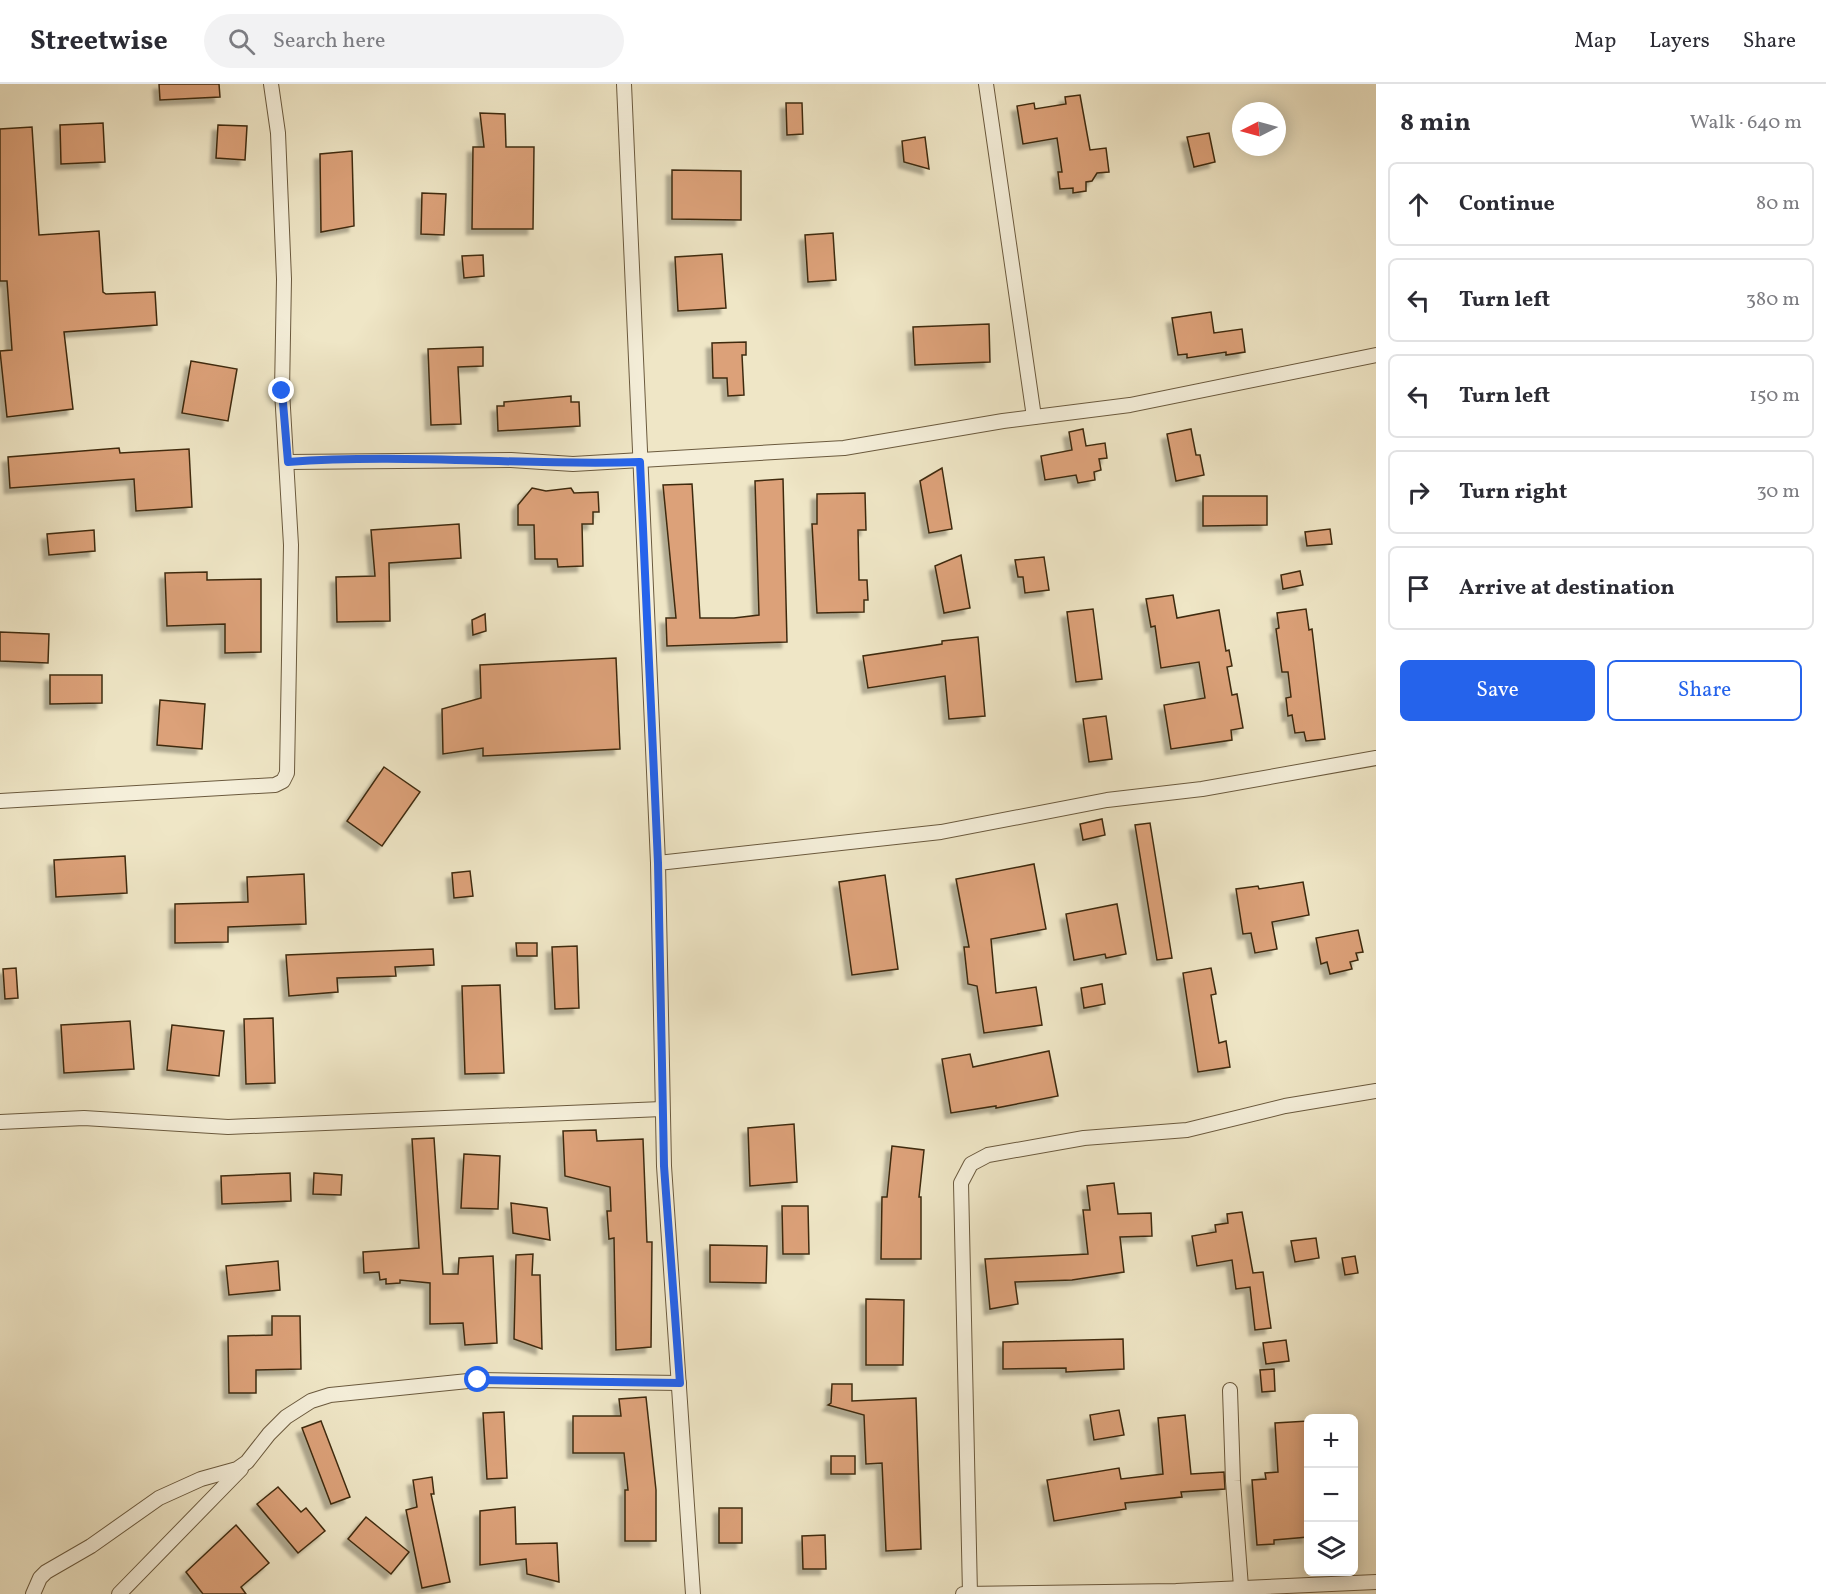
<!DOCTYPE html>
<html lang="en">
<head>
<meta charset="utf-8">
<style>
	:root { --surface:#fff; --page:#f2f2f3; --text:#2b2b33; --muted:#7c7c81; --line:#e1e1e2; --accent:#2563eb }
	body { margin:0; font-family:Vollkorn,serif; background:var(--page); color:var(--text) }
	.controls { position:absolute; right:18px; bottom:18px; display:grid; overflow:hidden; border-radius:9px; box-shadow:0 3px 15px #0003 }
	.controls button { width:54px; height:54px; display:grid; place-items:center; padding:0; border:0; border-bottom:2px solid var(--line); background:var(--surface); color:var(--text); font:30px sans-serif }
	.compass { position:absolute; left:1232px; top:18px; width:54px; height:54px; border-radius:50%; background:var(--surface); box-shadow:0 3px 15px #0003; rotate:264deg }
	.stop { position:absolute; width:18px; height:18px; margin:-14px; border:4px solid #2563eb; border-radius:50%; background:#fff }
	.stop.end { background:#2563eb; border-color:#fff; box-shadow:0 2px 6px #0008 }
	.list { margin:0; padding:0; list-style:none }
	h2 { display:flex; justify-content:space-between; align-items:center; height:78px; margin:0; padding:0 24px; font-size:26px }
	h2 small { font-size:20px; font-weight:400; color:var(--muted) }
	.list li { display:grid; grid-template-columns:39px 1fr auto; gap:18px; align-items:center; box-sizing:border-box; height:84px; margin:0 12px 12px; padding:0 12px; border:2px solid var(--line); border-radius:9px }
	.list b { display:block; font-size:22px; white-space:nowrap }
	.list em { font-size:20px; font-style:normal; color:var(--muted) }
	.actions { display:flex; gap:12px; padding:18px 24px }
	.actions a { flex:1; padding:14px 0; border:2px solid var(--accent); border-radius:9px; text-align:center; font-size:21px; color:var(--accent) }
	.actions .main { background:var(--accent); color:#fff }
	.icon { flex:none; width:33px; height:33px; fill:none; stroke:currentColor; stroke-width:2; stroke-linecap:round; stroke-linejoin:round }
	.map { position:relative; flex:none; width:1376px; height:1510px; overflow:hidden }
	header { display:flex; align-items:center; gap:36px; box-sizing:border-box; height:84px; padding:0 30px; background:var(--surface); border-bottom:2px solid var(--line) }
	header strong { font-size:28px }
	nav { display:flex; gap:33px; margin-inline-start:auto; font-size:21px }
	.search { width:420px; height:54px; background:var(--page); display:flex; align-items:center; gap:15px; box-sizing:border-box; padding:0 21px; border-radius:33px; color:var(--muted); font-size:22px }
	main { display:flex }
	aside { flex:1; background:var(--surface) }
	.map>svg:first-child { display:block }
	.building { fill:#dca179; stroke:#3f2b11; stroke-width:1.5; filter:url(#shadow) }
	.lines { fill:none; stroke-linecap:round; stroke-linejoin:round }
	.street-casing { stroke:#6b5a3e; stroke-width:16 }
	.street { stroke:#f5efda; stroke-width:14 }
	.route { stroke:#2563eb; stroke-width:8 }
</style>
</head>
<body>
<header>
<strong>Streetwise</strong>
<div class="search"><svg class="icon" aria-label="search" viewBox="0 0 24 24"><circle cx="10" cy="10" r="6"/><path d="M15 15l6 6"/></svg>Search here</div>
<nav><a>Map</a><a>Layers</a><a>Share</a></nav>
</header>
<main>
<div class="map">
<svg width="1376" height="1510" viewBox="0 0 1376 1510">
	<defs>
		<filter id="shadow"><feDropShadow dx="-5.5" dy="5.5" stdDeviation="1.5" flood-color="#0004"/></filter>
	</defs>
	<rect width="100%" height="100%" fill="#efe6c6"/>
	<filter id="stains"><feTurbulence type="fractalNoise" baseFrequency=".00333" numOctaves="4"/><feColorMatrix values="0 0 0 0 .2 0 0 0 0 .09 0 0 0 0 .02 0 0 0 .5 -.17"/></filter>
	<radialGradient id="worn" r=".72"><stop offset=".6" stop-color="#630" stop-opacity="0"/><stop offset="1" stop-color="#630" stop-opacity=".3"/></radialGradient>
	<g class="building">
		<polygon points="159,0 219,0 220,13 160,16"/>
		<polygon points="1080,11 1090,66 1106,64 1109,88 1097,89 1092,97 1086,98 1086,107 1073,109 1073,104 1060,105 1058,88 1062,88 1057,54 1023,60 1017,22 1034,19 1035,25 1066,20 1065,13"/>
		<polygon points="786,19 802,19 803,50 787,51"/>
		<polygon points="480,29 505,30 506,63 534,63 533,145 472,145 473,63 484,63"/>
		<polygon points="103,39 105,78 61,80 60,41"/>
		<polygon points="218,41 247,42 245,76 216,74"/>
		<polygon points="32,43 39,151 99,147 103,208 106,210 155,208 157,241 64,248 73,325 7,333 0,267 12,266 7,197 0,197 0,45"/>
		<polygon points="1209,49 1215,78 1194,83 1187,53"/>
		<polygon points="925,53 929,85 904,78 902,57"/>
		<polygon points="352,67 354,142 321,148 320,70"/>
		<polygon points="672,86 741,87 741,136 672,135"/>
		<polygon points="422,109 446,110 444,151 421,150"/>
		<polygon points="833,149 836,196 808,198 805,151"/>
		<polygon points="722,170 726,224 678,227 675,173"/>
		<polygon points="483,171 484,192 464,194 462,172"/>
		<polygon points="1211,228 1214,249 1242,245 1245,268 1226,271 1226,268 1187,274 1187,270 1178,271 1172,234"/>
		<polygon points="989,240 990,278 915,281 913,243"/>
		<polygon points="746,258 746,271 742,271 744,311 728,312 727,294 713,294 712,259"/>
		<polygon points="483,263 483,282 458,283 461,340 431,341 428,265"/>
		<polygon points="191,277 237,285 228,337 182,329"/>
		<polygon points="571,312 571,318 579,318 580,342 498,347 497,322 504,322 504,318"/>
		<polygon points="1083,345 1086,362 1105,359 1107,374 1099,375 1101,386 1094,388 1095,396 1078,399 1076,391 1045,396 1041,372 1072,366 1069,348"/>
		<polygon points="1191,345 1196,371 1200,371 1204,391 1176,397 1167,350"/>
		<polygon points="119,364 120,369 189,365 192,423 136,427 134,395 10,404 8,373"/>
		<polygon points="942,384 952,445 929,449 920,397"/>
		<polygon points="783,395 787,558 667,562 666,534 676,534 663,401 692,400 700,534 734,534 759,531 755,397"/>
		<polygon points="532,404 546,407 571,404 574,409 598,408 599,428 593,428 593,440 582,440 583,482 558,483 557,475 535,475 534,441 518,441 518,421"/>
		<polygon points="865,409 866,446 858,446 859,496 867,496 868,516 864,516 864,528 817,529 812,440 817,440 817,410"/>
		<polygon points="1203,412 1267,412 1267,441 1203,442"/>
		<polygon points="459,440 461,474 389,479 390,537 337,538 336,493 375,492 371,446"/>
		<polygon points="1330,445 1332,460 1307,462 1305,448"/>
		<polygon points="94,446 95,467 49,471 47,450"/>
		<polygon points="961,471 970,524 944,529 935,482"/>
		<polygon points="1044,473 1049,506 1025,509 1023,493 1018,493 1015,476"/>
		<polygon points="1300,487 1303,501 1283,505 1281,491"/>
		<polygon points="207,488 207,496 261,495 261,568 225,569 225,540 167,542 165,489"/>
		<polygon points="1173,511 1177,534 1219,526 1226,567 1229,566 1232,582 1227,583 1232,611 1237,610 1243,644 1231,646 1232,656 1171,665 1164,621 1205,614 1199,578 1161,584 1155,542 1151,543 1146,515"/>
		<polygon points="1093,525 1102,595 1076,598 1067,528"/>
		<polygon points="1306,525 1309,546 1312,545 1325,655 1306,657 1304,648 1295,649 1292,631 1288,632 1286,614 1291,613 1288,588 1282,588 1276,545 1279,544 1277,529"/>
		<polygon points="485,530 486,547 473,551 472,536"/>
		<polygon points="0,548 49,550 48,579 0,577"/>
		<polygon points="978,553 985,632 949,635 945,592 868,604 863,572 942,560 942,557"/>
		<polygon points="616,574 620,665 483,672 483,664 443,670 442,625 481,614 480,581"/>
		<polygon points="50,591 102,591 102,619 50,620"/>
		<polygon points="160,616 205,620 202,665 157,661"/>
		<polygon points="1106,632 1112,675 1089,678 1083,635"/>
		<polygon points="384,683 420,708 382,762 347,737"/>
		<polygon points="1102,735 1105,751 1083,756 1080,740"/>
		<polygon points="1150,739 1172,874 1157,876 1135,741"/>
		<polygon points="125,772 127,809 56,813 54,776"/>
		<polygon points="1034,780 1046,845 991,855 996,909 1036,903 1042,941 984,949 977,902 968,900 964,863 969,863 956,795"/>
		<polygon points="470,787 473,812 454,814 452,789"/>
		<polygon points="304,790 306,840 228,843 228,858 175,859 175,820 248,818 247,793"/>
		<polygon points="885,791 898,885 852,891 839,798"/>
		<polygon points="1303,798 1309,831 1272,838 1277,865 1255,869 1251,849 1243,850 1236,805 1258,802 1259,805"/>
		<polygon points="1117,820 1126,870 1106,874 1105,870 1074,876 1066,830"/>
		<polygon points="1358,846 1363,868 1356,869 1358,876 1350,878 1352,885 1330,890 1327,878 1321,880 1316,854"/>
		<polygon points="516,859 537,859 537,872 517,872"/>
		<polygon points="577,862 579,924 555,925 552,863"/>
		<polygon points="433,865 434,881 395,883 396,892 337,894 338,908 289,912 286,871"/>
		<polygon points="16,884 18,914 5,915 3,885"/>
		<polygon points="1211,884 1216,910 1211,911 1219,959 1226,957 1230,983 1198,988 1183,889"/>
		<polygon points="1102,900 1105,920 1084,924 1081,904"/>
		<polygon points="500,901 504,989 465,990 462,902"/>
		<polygon points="273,934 275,999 246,1000 244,935"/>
		<polygon points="130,937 134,985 64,989 61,941"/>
		<polygon points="172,941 224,947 219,992 167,986"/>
		<polygon points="1049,967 1058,1012 996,1024 996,1022 951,1029 942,975 970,970 973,983"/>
		<polygon points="794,1040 797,1098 750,1102 748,1044"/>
		<polygon points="596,1046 597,1057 643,1055 647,1158 652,1158 651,1263 616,1266 614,1154 609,1155 607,1127 611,1127 610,1103 565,1092 563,1047"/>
		<polygon points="434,1054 443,1190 458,1190 459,1174 493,1172 497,1259 465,1261 463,1239 430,1240 430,1199 400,1196 400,1199 386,1200 386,1195 380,1196 379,1188 364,1189 363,1168 419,1164 412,1055"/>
		<polygon points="892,1062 924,1066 919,1113 921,1113 921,1175 881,1175 882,1113 887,1113"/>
		<polygon points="464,1070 500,1072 498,1125 461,1124"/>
		<polygon points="290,1089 291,1117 222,1120 221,1092"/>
		<polygon points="314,1089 342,1091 341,1111 313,1110"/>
		<polygon points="1114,1099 1118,1130 1151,1129 1152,1152 1120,1153 1124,1188 1072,1196 1015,1198 1018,1220 990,1225 985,1175 1088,1170 1083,1126 1090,1126 1087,1102"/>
		<polygon points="511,1119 547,1124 550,1156 513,1149"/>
		<polygon points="782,1122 808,1122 809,1170 783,1170"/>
		<polygon points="1242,1128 1253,1189 1263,1188 1271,1244 1255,1246 1250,1203 1236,1205 1232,1176 1197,1182 1192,1152 1216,1148 1215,1141 1228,1139 1227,1130"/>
		<polygon points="1316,1154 1319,1174 1295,1178 1291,1157"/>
		<polygon points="710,1161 767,1162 766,1199 710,1198"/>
		<polygon points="533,1170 532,1191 540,1191 542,1265 514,1255 516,1171"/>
		<polygon points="1355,1172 1358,1189 1345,1191 1342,1174"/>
		<polygon points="278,1177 280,1206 229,1211 226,1182"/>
		<polygon points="866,1215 904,1216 903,1281 866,1281"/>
		<polygon points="272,1232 300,1232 301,1285 256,1286 256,1309 229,1309 228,1252 272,1251"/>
		<polygon points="1123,1255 1124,1285 1066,1288 1066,1284 1003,1285 1003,1258"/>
		<polygon points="1286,1256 1289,1277 1266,1280 1263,1259"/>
		<polygon points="1274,1285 1275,1307 1262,1308 1260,1286"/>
		<polygon points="832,1300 852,1300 852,1317 916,1314 921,1465 886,1467 882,1379 866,1380 864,1331 828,1321 831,1319"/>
		<polygon points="646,1313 656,1406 656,1457 625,1457 625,1406 628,1406 624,1369 573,1369 573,1332 621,1332 619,1315"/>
		<polygon points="1119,1326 1124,1351 1094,1356 1090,1331"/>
		<polygon points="504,1328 507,1394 487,1395 483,1329"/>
		<polygon points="1185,1331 1191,1390 1224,1388 1225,1405 1181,1408 1182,1413 1125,1419 1126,1425 1054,1437 1047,1396 1119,1384 1121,1395 1163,1390 1158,1334"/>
		<polygon points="321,1337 350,1413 331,1420 302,1344"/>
		<polygon points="1308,1337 1308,1372 1305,1372 1308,1453 1274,1456 1274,1460 1257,1461 1252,1396 1266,1395 1265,1389 1278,1388 1275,1339"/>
		<rect x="831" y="1372" width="24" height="18"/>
		<polygon points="432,1393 434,1410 431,1410 450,1498 422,1504 406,1426 417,1423 413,1396"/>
		<polygon points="278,1403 301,1428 306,1424 325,1447 298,1469 257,1420"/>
		<polygon points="515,1423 516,1460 557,1459 559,1498 527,1490 526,1475 480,1481 480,1427"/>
		<rect x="719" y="1424" width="23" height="35"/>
		<polygon points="366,1433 409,1468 391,1490 348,1455"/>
		<polygon points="236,1441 269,1479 241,1503 246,1510 203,1510 186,1488"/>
		<polygon points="825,1451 826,1485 803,1485 802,1452"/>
	</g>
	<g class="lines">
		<defs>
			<g id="street">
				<polyline points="624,0 658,779"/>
				<polyline points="986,0 1034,333"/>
				<polyline points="288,378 511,376 573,380 844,364 1003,337 1130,321 1376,271"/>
				<polyline points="0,717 275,701 283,697 287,689 291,461 282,307 284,195 278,49 271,0"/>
				<polyline points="0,1038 84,1034 228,1043 662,1025"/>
				<polyline points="1230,1306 1233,1397 1241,1503"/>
				<polyline points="33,1510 40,1494 46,1488 91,1462 159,1414 201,1395 237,1385 247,1378 269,1350 286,1333 311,1317 330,1311 478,1296 679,1299"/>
				<polyline points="119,1510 241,1385"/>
				<polyline points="693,1510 664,1082 658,779 941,748 1107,716 1202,705 1376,674"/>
				<polyline points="963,1510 1176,1507 1376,1498"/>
				<polyline points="970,1510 961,1099 971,1080 988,1071 1084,1054 1187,1046 1285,1022 1376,1007"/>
			</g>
		</defs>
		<use href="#street" class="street-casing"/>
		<use href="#street" class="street"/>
	</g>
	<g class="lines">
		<path class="route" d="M282,307l6,71c117,-9 235,4 352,0l18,401 6,303 16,217 -202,-3"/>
	</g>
	<rect width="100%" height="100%" filter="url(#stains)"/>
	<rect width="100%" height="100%" fill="url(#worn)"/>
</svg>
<div class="controls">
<button>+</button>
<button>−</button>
<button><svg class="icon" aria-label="layers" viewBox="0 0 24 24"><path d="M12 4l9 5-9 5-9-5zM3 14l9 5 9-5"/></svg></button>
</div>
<svg class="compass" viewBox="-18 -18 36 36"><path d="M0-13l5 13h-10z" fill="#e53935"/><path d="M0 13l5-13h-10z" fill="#7c7c81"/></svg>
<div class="stop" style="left:478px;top:1296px"></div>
<div class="stop end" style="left:282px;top:307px"></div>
</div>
<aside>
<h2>8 min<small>Walk · 640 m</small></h2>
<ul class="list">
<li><svg class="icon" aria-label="ahead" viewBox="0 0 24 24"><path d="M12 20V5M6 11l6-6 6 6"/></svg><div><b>Continue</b></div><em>80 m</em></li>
<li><svg class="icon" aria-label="left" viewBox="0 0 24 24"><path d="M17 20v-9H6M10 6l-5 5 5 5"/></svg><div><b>Turn left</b></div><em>380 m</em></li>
<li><svg class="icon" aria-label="left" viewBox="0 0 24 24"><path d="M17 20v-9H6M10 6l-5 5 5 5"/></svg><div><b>Turn left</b></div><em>150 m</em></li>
<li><svg class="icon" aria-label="right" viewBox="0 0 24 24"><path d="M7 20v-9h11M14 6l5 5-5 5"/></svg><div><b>Turn right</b></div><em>30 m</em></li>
<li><svg class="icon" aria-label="arrive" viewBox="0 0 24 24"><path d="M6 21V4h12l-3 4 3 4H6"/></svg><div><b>Arrive at destination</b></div></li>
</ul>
<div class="actions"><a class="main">Save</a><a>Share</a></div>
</aside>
</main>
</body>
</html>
